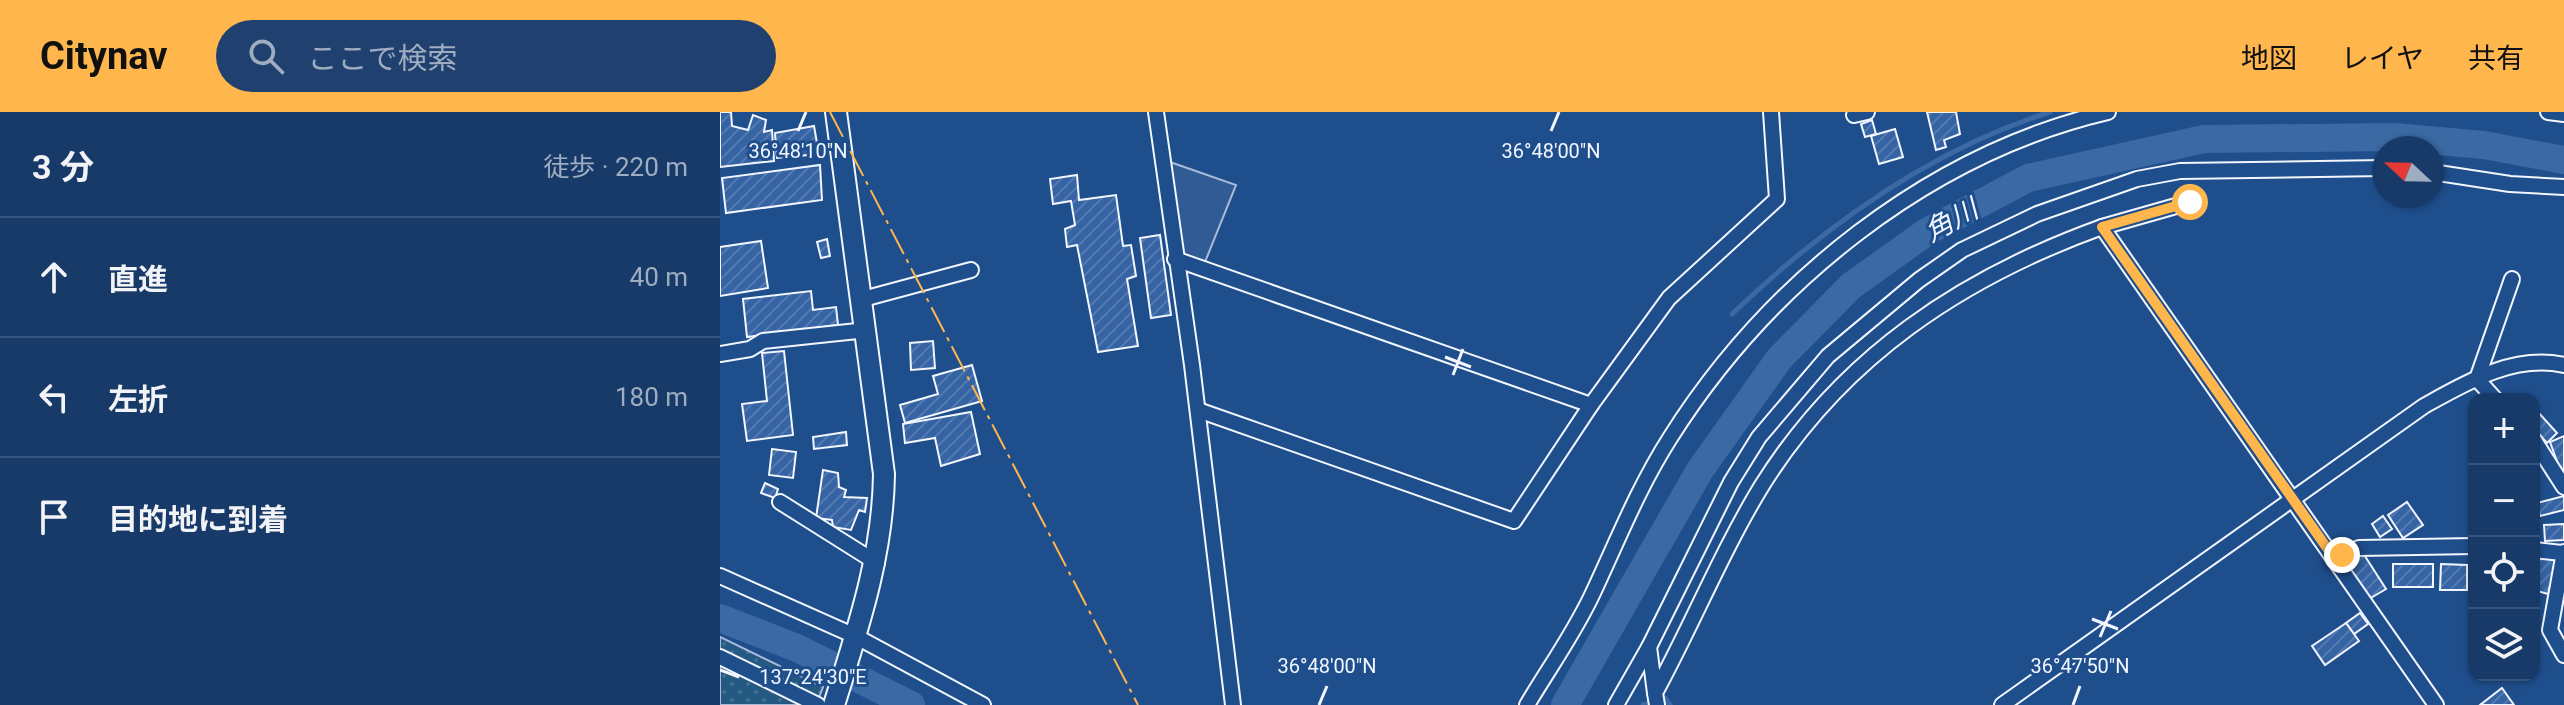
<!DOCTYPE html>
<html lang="ja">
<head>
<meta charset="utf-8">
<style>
	:root { --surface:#173a69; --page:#20416f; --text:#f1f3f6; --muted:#9eadc0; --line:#36547d; --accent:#ffb74d }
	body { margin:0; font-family:Roboto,"Noto Sans JP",sans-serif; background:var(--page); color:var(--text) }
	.controls { position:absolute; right:24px; bottom:24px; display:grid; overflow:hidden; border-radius:16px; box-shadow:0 2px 6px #0004 }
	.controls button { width:72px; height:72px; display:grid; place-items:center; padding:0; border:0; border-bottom:2px solid var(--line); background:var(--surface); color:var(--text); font:40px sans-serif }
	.compass { position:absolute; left:1652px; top:24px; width:72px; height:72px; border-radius:50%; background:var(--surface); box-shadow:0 2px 6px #0004; rotate:292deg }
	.stop { position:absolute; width:24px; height:24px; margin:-18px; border:6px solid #ffb74d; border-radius:50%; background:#fff }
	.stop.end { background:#ffb74d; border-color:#fff; box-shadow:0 2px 8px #0008 }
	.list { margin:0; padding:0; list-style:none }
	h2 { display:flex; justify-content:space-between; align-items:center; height:104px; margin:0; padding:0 32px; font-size:34px }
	h2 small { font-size:26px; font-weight:400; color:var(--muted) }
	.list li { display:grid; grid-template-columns:52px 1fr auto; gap:24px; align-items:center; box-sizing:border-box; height:120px; padding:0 32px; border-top:2px solid var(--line) }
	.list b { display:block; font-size:30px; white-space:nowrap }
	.list em { font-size:26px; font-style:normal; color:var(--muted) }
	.icon { flex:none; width:44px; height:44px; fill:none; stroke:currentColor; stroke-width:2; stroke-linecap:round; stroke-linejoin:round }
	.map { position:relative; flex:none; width:1844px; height:593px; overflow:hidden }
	header { display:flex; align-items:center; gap:48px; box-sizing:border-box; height:112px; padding:0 40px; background:var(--accent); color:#111 }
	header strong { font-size:38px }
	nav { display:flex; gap:44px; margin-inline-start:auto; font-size:28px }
	.search { width:560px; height:72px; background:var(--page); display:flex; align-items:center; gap:20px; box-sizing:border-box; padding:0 28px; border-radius:44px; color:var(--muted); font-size:30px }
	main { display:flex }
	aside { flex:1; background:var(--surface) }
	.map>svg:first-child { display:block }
	.grass { fill:url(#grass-dots); stroke:#a8bbd7; stroke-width:2 }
	.parking { fill:#305b95; stroke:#a8bbd7; stroke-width:2 }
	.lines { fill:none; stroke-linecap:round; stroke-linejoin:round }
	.stream { stroke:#3b69a3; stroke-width:5 }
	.river { stroke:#3b69a3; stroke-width:28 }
	.building { fill:url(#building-hatch); stroke:#f2f6ff; stroke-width:2 }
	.street-casing { stroke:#f2f6ff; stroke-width:18 }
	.secondary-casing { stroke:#f2f6ff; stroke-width:24 }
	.street { stroke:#1f4e8c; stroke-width:14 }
	.secondary { stroke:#1f4e8c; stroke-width:20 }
	.power { stroke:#ffb74d; stroke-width:2; stroke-dasharray:28 6 4 6; stroke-linecap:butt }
	.route { stroke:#ffb74d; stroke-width:10 }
	.ticks { fill:none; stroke:#f2f6ff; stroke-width:3 }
	.labels { text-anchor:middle; stroke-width:6; stroke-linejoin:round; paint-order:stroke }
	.water-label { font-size:28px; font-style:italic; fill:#f2f6ff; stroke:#1f4e8c }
	.ticks-label { font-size:20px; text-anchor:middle; fill:#f2f6ff; stroke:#1f4e8c; stroke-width:6; stroke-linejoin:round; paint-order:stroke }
</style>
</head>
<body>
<header>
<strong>Citynav</strong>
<div class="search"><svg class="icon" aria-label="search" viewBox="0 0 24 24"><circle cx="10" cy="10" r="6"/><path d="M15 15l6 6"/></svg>ここで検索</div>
<nav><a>地図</a><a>レイヤ</a><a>共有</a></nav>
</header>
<main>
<aside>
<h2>3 分<small>徒歩 · 220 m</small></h2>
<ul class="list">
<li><svg class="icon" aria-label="ahead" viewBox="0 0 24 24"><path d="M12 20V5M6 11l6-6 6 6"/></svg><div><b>直進</b></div><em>40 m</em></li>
<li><svg class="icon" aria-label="left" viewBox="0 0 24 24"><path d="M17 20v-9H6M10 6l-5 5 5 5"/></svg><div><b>左折</b></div><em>180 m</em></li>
<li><svg class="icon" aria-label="arrive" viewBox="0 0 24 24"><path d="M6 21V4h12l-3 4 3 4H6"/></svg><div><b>目的地に到着</b></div></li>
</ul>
</aside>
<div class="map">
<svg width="1844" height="593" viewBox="0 0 1844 593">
	<defs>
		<pattern id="grass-dots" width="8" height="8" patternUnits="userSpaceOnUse" patternTransform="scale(2)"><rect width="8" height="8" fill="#245a82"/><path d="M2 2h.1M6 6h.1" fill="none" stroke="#447295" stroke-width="1.8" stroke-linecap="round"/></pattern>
		<pattern id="building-hatch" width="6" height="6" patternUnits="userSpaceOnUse" patternTransform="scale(2)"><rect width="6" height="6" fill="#3563a3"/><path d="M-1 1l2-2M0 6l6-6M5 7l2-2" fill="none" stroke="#537ab1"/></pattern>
	</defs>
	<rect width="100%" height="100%" fill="#1f4e8c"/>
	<polygon class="grass" points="0,525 103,575 96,593 0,593"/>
	<polygon class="parking" points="450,50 516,73 485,150 461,141"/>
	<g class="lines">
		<g class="stream">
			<path d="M1012,202c91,-87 197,-164 318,-202"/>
			<polyline points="183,588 184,593"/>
			<polyline points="923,593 945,586 950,593"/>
		</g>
		<g class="river">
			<polyline points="0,506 77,536 191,593"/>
			<polyline points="845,593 980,358 1059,247 1131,174 1208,119 1308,66 1484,27 1674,25 1764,33 1844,48"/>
		</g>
	</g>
	<g class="building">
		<polygon points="0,0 11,0 12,14 28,18 33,3 46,8 44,20 52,18 54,49 0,55"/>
		<polygon points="1207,0 1236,0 1240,22 1224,28 1226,35 1216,38"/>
		<polygon points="1152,8 1156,22 1145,25 1141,12"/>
		<polygon points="94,14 99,42 57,46 55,21"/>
		<polygon points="1175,17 1183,45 1159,52 1151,24"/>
		<polygon points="100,53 102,88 6,101 2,66"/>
		<polygon points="357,63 359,88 396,83 403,134 411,133 416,164 407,167 418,234 378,240 357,133 347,135 345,117 355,113 351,89 333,92 330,67"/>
		<polygon points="440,123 451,203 431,206 420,126"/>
		<polygon points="107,127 110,144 101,146 97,130"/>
		<polygon points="41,129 48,176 0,184 0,135"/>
		<polygon points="91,179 93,198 116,195 118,213 27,225 23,187"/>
		<polygon points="213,229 215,256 191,258 190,231"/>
		<polygon points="64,239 73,323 27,329 22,292 47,289 42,241"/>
		<polygon points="252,253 262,289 185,311 180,293 218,282 213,264"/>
		<polygon points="1817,299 1837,321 1827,331 1814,316"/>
		<polygon points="251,300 260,342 221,354 215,326 185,331 183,312"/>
		<polygon points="126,320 127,333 94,337 93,325"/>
		<polygon points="1844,324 1844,366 1843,366 1830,330"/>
		<polygon points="52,337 76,340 73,366 49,363"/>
		<polygon points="103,358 118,361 119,375 126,378 124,385 147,386 145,400 139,398 131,418 113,415 112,408 96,406"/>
		<polygon points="45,371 58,377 55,386 41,381"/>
		<polygon points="1844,384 1844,398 1820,404 1817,391"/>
		<polygon points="1687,390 1703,413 1683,426 1668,403"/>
		<polygon points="1663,404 1672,417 1660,425 1652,412"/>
		<polygon points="1844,412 1844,428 1825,429 1824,413"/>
		<polygon points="1643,441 1666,477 1649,487 1626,451"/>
		<polygon points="1820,444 1837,449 1828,482 1814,478"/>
		<rect x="1673" y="452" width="40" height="23"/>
		<polygon points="1721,452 1747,453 1747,478 1720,478"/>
		<polygon points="1640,501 1648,512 1634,522 1626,511"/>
		<polygon points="1626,511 1639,529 1605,553 1592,534"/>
		<polygon points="1782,576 1794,593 1760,593"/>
	</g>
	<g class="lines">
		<defs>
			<g id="street">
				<polyline points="436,0 472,253 513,593"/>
				<polyline points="1828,0 1844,2"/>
				<polyline points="1134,3 1147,0"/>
				<polyline points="1712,60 1790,72 1844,75"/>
				<polyline points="1382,115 1470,90"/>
				<polyline points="455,147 871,293 794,409 478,298"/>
				<polyline points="143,187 251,158"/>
				<polyline points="0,242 30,237 43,229 147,218"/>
				<polyline points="1775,287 1757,267 1792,167"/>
				<polyline points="871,293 949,186 1057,87 1051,0"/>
				<polyline points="1814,328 1844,375"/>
				<polyline points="60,390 157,451"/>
				<polyline points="1814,438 1842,441"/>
				<polyline points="1844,440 1830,518 1844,543"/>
				<polyline points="1614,446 1639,436 1754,434"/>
				<polyline points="0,464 135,524 263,593"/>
				<polyline points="0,545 98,593"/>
				<polyline points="935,581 929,535 1011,370 1039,325 1108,244 1199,168 1242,138 1317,102 1417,67 1460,59 1664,56"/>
				<path d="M807,593c22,-37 46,-70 65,-110 25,-53 46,-107 78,-157 98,-155 258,-284 438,-326"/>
				<polyline points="896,593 929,535"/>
				<path d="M937,593l-2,-12c37,-68 66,-140 106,-206 81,-130 200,-209 341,-260l334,478"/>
				<path d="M1282,593l422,-299c43,-24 90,-52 140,-41"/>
			</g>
			<path id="secondary" d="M114,593c24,-77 49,-150 50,-231l-48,-362"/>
		</defs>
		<use href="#street" class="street-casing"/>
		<use href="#secondary" class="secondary-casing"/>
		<use href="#street" class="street"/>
		<use href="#secondary" class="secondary"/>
		<polyline class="power" points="110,0 418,593"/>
	</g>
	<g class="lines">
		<polyline class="route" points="1470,90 1382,115 1614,446 1622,443"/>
	</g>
	<path class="ticks" d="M78,19l8,-19M831,19l8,-19M725,245l26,10M733,263l10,-26M1372,507l26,10M1380,525l11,-26M0,558l19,7M599,593l8,-19M1353,593l7,-19"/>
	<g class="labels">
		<g class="water-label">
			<text transform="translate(1231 108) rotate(-29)" y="10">角川</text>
		</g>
	</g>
	<g class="ticks-label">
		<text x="78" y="46">36°48'10"N</text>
		<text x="831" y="46">36°48'00"N</text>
		<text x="607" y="561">36°48'00"N</text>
		<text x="1360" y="561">36°47'50"N</text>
		<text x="93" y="572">137°24'30"E</text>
	</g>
</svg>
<div class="controls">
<button>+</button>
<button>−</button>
<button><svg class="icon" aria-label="locate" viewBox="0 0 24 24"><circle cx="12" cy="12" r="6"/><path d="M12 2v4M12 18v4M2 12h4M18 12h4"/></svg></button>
<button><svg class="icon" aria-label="layers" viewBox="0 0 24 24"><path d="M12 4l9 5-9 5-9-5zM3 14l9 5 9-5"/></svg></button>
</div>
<svg class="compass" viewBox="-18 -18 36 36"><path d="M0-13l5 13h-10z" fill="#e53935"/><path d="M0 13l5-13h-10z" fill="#9eadc0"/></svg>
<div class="stop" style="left:1470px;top:90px"></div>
<div class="stop end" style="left:1622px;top:443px"></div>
</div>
</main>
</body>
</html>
